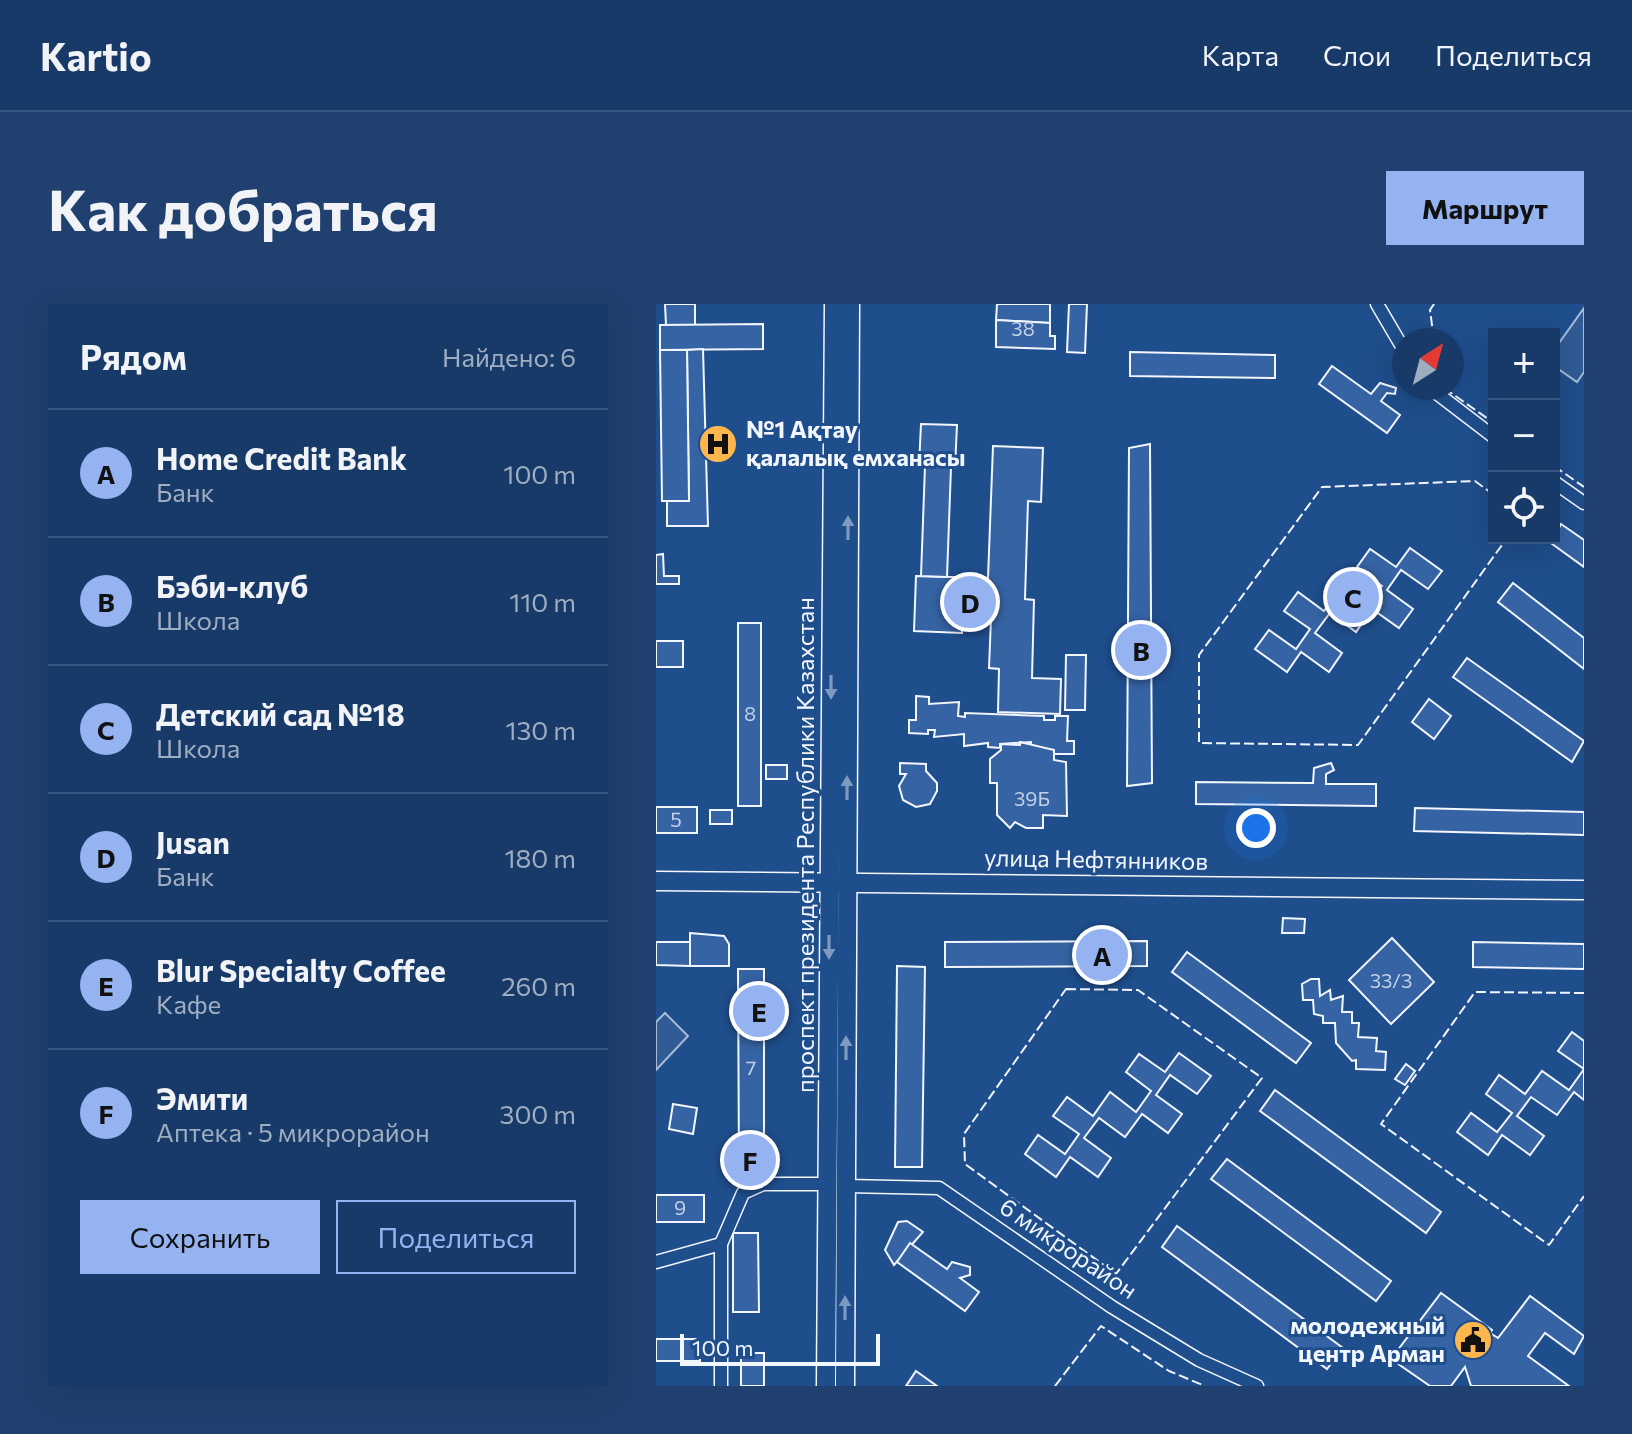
<!DOCTYPE html>
<html lang="ru">
<head>
<meta charset="utf-8">
<style>
	:root { --surface:#173a69; --page:#20416f; --text:#f1f3f6; --muted:#9eadc0; --line:#36547d; --accent:#95b2f1 }
	body { margin:0; font-family:Commissioner,sans-serif; background:var(--page); color:var(--text) }
	.controls { position:absolute; right:24px; top:24px; display:grid; overflow:hidden; border-radius:0px; box-shadow:0 8px 32px #0002 }
	.controls button { width:72px; height:72px; display:grid; place-items:center; padding:0; border:0; border-bottom:2px solid var(--line); background:var(--surface); color:var(--text); font:40px sans-serif }
	.compass { position:absolute; left:736px; top:24px; width:72px; height:72px; border-radius:50%; background:var(--surface); box-shadow:0 8px 32px #0002; rotate:36deg }
	.scale { position:absolute; left:24px; bottom:20px; width:200px; box-sizing:border-box; padding-left:8px; border:4px solid #f2f6ff; border-top:0; font-size:22px; line-height:28px; white-space:nowrap; color:#f2f6ff; -webkit-text-stroke:6px #1f4e8c; paint-order:stroke }
	.you { position:absolute; left:600px; top:524px; width:28px; height:28px; margin:-20px; border:6px solid #fff; border-radius:50%; background:#1a73e8; box-shadow:0 0 0 12px #1a73e833 }
	.badge { display:grid; place-items:center; width:52px; height:52px; border-radius:50%; background:var(--accent); color:#111; font-size:26px; font-weight:700 }
	.pin { position:absolute; translate:-50% -50%; border:4px solid #fff; box-shadow:0 2px 8px #0006 }
	.list { margin:0; padding:0; list-style:none }
	h2 { display:flex; justify-content:space-between; align-items:center; height:104px; margin:0; padding:0 32px; font-size:34px }
	h2 small { font-size:26px; font-weight:400; color:var(--muted) }
	.list li { display:grid; grid-template-columns:52px 1fr auto; gap:24px; align-items:center; box-sizing:border-box; height:128px; padding:0 32px; border-top:2px solid var(--line) }
	.list b { display:block; font-size:30px; white-space:nowrap }
	.list p { margin:0; font-size:26px; white-space:nowrap; color:var(--muted) }
	.list em { font-size:26px; font-style:normal; color:var(--muted) }
	.actions { display:flex; gap:16px; padding:24px 32px }
	.actions a { flex:1; padding:18px 0; border:2px solid var(--accent); border-radius:0px; text-align:center; font-size:28px; color:var(--accent) }
	.actions .main { background:var(--accent); color:#111 }
	.icon { flex:none; width:44px; height:44px; fill:none; stroke:currentColor; stroke-width:2; stroke-linecap:round; stroke-linejoin:round }
	.map { position:relative; flex:none; width:928px; height:1082px; overflow:hidden; border-radius:0px }
	header { display:flex; align-items:center; gap:48px; box-sizing:border-box; height:112px; padding:0 40px; background:var(--surface); border-bottom:2px solid var(--line) }
	header strong { font-size:38px }
	nav { display:flex; gap:44px; margin-inline-start:auto; font-size:28px }
	.intro { display:flex; align-items:center; justify-content:space-between; box-sizing:border-box; height:192px; padding:0 48px }
	h1 { margin:0; font-size:56px }
	.button { padding:20px 36px; border-radius:0px; background:var(--accent); color:#111; font-size:28px; font-weight:700 }
	main { display:flex; gap:48px; padding:0 48px }
	aside { flex:1; background:var(--surface); border-radius:0px; box-shadow:0 8px 32px #0002 }
	.map>svg:first-child { display:block }
	.green { fill:#305b95; stroke:#a8bbd7; stroke-width:2 }
	.building { fill:#3563a3; stroke:#f2f6ff; stroke-width:2 }
	.lines { fill:none; stroke-linecap:round; stroke-linejoin:round }
	.street-casing { stroke:#f2f6ff; stroke-width:15 }
	.secondary-casing { stroke:#f2f6ff; stroke-width:21 }
	.street { stroke:#1f4e8c; stroke-width:12 }
	.secondary { stroke:#1f4e8c; stroke-width:18 }
	.fence { stroke:#f2f6ff; stroke-width:2; stroke-dasharray:10 4; stroke-linecap:butt }
	.oneway { fill:#7e9ac0 }
	.labels { text-anchor:middle; stroke-width:6; stroke-linejoin:round; paint-order:stroke }
	.number-label { font-size:20px; fill:#c3d1e8 }
	.poi-label { font-size:24px; font-weight:bold; fill:#f2f6ff; stroke:#1f4e8c; text-anchor:start }
	.street-label { font-size:24px; fill:#f2f6ff; stroke:#1f4e8c }
</style>
</head>
<body>
<header>
<strong>Kartio</strong>
<nav><a>Карта</a><a>Слои</a><a>Поделиться</a></nav>
</header>
<div class="intro"><h1>Как добраться</h1><a class="button">Маршрут</a></div>
<main>
<aside>
<h2>Рядом<small>Найдено: 6</small></h2>
<ul class="list">
<li><span class="badge">A</span><div><b>Home Credit Bank</b><p>Банк</p></div><em>100 m</em></li>
<li><span class="badge">B</span><div><b>Бэби-клуб</b><p>Школа</p></div><em>110 m</em></li>
<li><span class="badge">C</span><div><b>Детский сад №18</b><p>Школа</p></div><em>130 m</em></li>
<li><span class="badge">D</span><div><b>Jusan</b><p>Банк</p></div><em>180 m</em></li>
<li><span class="badge">E</span><div><b>Blur Specialty Coffee</b><p>Кафе</p></div><em>260 m</em></li>
<li><span class="badge">F</span><div><b>Эмити</b><p>Аптека · 5 микрорайон</p></div><em>300 m</em></li>
</ul>
<div class="actions"><a class="main">Сохранить</a><a>Поделиться</a></div>
</aside>
<div class="map">
<svg width="928" height="1082" viewBox="0 0 928 1082">
	<rect width="100%" height="100%" fill="#1f4e8c"/>
	<g class="green">
		<polygon points="928,4 928,68 921,78 898,62 898,46"/>
		<polygon points="9,709 32,732 0,766 0,718"/>
	</g>
	<g class="building">
		<polygon points="9,0 39,0 39,21 10,21"/>
		<polygon points="341,0 394,0 394,19 340,16"/>
		<polygon points="413,0 431,0 429,49 411,48"/>
		<polygon points="340,16 394,19 394,32 399,32 399,45 340,43"/>
		<polygon points="107,20 107,45 4,46 4,21"/>
		<polygon points="47,45 52,222 11,222 11,197 33,197 31,46"/>
		<polygon points="4,46 31,46 33,197 6,197"/>
		<polygon points="474,48 619,51 619,74 474,72"/>
		<polygon points="676,62 715,90 724,79 740,84 739,90 731,89 725,97 744,111 731,129 663,80"/>
		<polygon points="265,120 301,121 299,164 263,162"/>
		<polygon points="494,140 496,479 471,482 473,144"/>
		<polygon points="337,142 387,144 385,198 372,197 369,295 378,296 376,374 405,375 404,410 342,408 343,365 333,364 335,314 306,313 306,329 258,327 260,272 332,274"/>
		<polygon points="269,162 295,163 291,273 265,272"/>
		<polygon points="905,220 928,236 928,263 892,237 898,234"/>
		<polygon points="754,244 786,267 772,285 745,266 731,286 757,305 743,324 716,305 700,328 674,309 659,329 686,349 673,368 645,348 631,368 599,345 613,326 640,345 654,325 628,307 642,288 668,307 685,283 711,303 726,282 701,263 714,245 740,263"/>
		<polygon points="7,250 8,272 23,272 23,280 0,280 0,251"/>
		<polygon points="857,279 928,334 928,365 842,298"/>
		<rect x="82" y="319" width="23" height="183"/>
		<rect x="0" y="337" width="27" height="26"/>
		<polygon points="410,351 430,351 429,406 409,406"/>
		<polygon points="811,354 928,437 916,458 797,373"/>
		<polygon points="260,392 273,393 273,400 303,398 302,412 309,413 309,409 388,412 388,416 399,416 399,412 412,412 411,437 418,437 418,450 398,450 398,446 375,442 375,438 344,440 344,444 332,443 332,439 308,442 308,430 278,433 279,426 272,426 272,430 253,429 253,416 260,416"/>
		<polygon points="773,395 795,412 778,435 756,418"/>
		<polygon points="364,438 398,446 398,456 410,458 411,512 387,511 387,524 370,524 359,518 354,524 341,511 341,479 334,479 334,455 345,446 345,440 364,441"/>
		<polygon points="244,459 270,460 270,467 281,479 281,487 274,500 260,503 247,496 243,482 250,470 244,470"/>
		<polygon points="675,459 678,466 670,470 670,480 720,480 720,502 540,500 540,478 657,479 658,464"/>
		<rect x="110" y="461" width="21" height="14"/>
		<rect x="0" y="503" width="41" height="26"/>
		<polygon points="759,504 928,508 928,531 758,527"/>
		<rect x="54" y="506" width="22" height="14"/>
		<polygon points="627,614 649,615 648,629 626,629"/>
		<polygon points="34,629 68,632 73,640 73,662 34,662"/>
		<polygon points="736,634 778,678 735,720 693,676"/>
		<polygon points="491,637 491,662 289,663 289,638"/>
		<polygon points="0,638 34,638 34,662 0,661"/>
		<polygon points="817,638 928,640 928,665 817,663"/>
		<polygon points="531,648 655,739 640,759 516,668"/>
		<polygon points="241,662 269,663 266,863 239,863"/>
		<polygon points="82,665 108,665 108,863 83,863"/>
		<polygon points="655,675 663,675 664,692 674,686 675,696 687,692 686,708 696,708 696,719 703,719 702,733 721,734 720,747 730,748 729,766 700,765 700,756 696,757 680,739 679,719 667,719 667,712 658,710 657,696 647,696 646,680"/>
		<polygon points="916,728 928,737 928,796 918,788 901,811 875,793 861,812 888,832 874,851 846,831 832,851 801,828 815,809 841,828 856,809 830,790 843,771 869,790 886,767 913,786 928,765 902,747"/>
		<polygon points="523,749 555,772 541,790 514,771 500,791 526,810 512,829 486,810 469,833 443,814 428,834 455,854 442,873 414,853 400,873 369,850 382,831 409,850 423,830 397,812 411,793 437,812 454,788 480,808 495,787 470,768 483,750 509,768"/>
		<polygon points="750,760 759,767 749,781 739,775"/>
		<polygon points="619,786 785,908 770,929 604,807"/>
		<polygon points="17,800 41,804 37,830 13,825"/>
		<polygon points="571,855 735,977 720,997 555,875"/>
		<rect x="0" y="891" width="48" height="27"/>
		<polygon points="251,917 267,928 238,961 229,946 242,918"/>
		<polygon points="521,922 687,1044 671,1065 506,943"/>
		<polygon points="77,929 102,929 103,1008 77,1008"/>
		<polygon points="254,939 291,965 296,958 314,963 314,971 304,974 323,988 309,1007 241,958"/>
		<polygon points="785,989 836,1026 834,1029 842,1034 874,992 928,1032 918,1050 889,1029 872,1052 913,1082 815,1082 809,1063 795,1082 774,1082 735,1055"/>
		<rect x="0" y="1035" width="44" height="22"/>
		<rect x="85" y="1049" width="23" height="33"/>
		<polygon points="260,1067 281,1082 250,1082"/>
	</g>
	<g class="lines">
		<defs>
			<g id="street">
				<polyline points="721,0 748,46"/>
				<polyline points="774,84 838,133"/>
				<polyline points="898,178 928,199"/>
				<polyline points="190,882 283,884 456,1003 543,1056 601,1082"/>
				<polyline points="0,958 65,940"/>
				<polyline points="65,1082 65,940 87,889 107,880 172,880"/>
			</g>
			<g id="secondary">
				<polyline points="0,577 928,586"/>
				<polyline points="170,1082 178,0"/>
				<polyline points="189,1082 194,0"/>
			</g>
		</defs>
		<use href="#street" class="street-casing"/>
		<use href="#secondary" class="secondary-casing"/>
		<use href="#street" class="street"/>
		<use href="#secondary" class="secondary"/>
		<g class="fence">
			<polyline points="778,36 774,6 778,0"/>
			<polyline points="788,84 838,119"/>
			<polyline points="898,162 928,183"/>
			<polyline points="838,191 819,177 666,183 543,351 543,439 702,441 851,234"/>
			<polygon points="410,685 482,686 606,774 460,970 309,860 308,830"/>
			<polyline points="928,689 819,688 725,820 893,941 928,892"/>
			<polyline points="399,1082 445,1022 513,1067 549,1082"/>
		</g>
	</g>
	<defs><path id="oneway-solid" d="M-6-.8H1V-3.2L6.5 0L1 3.2V.8H-6Z" transform="scale(2)"/></defs>
	<g class="oneway">
		<use href="#oneway-solid" transform="translate(192 224) rotate(-90)"/>
		<use href="#oneway-solid" transform="translate(175 383) rotate(90)"/>
		<use href="#oneway-solid" transform="translate(191 484) rotate(-90)"/>
		<use href="#oneway-solid" transform="translate(173 643) rotate(90)"/>
		<use href="#oneway-solid" transform="translate(190 744) rotate(-90)"/>
		<use href="#oneway-solid" transform="translate(189 1004) rotate(-90)"/>
	</g>
	<defs>
		<symbol id="hospital-disc" viewBox="-11 -11 22 22"><circle r="9.5" fill="#ffb74d" stroke="#1f4e8c"/><path d="M-5-5h3v3.5h4V-5h3V5h-3V1.5h-4V5h-3Z" fill="#111"/></symbol>
		<symbol id="civic-disc" viewBox="-11 -11 22 22"><circle r="9.5" fill="#ffb74d" stroke="#1f4e8c"/><path d="M-.6-6.5H3V-4.5H.6V-3L4-1V1h2V6H-6V1h2V-1L-.6-3ZM-1.2 2.5V6h2.4V2.5Z" fill="#111"/></symbol>
	</defs>
	<g fill-rule="evenodd">
		<use href="#hospital-disc" x="40" y="118" width="44" height="44"/>
		<use href="#civic-disc" x="795" y="1014" width="44" height="44"/>
	</g>
	<g class="labels">
		<g class="number-label">
			<text x="367" y="32">38</text>
			<text x="94" y="417">8</text>
			<text x="376" y="502">39Б</text>
			<text x="20" y="523">5</text>
			<text x="735" y="684">33/3</text>
			<text x="95" y="771">7</text>
			<text x="24" y="911">9</text>
		</g>
		<g class="poi-label">
			<text x="90" y="134">№1 Ақтау<tspan x="90" dy="28">қалалық емханасы</tspan></text>
			<text x="789" y="1030" text-anchor="end">молодежный<tspan x="789" dy="28">центр Арман</tspan></text>
		</g>
		<g class="street-label">
			<text transform="translate(150 541) rotate(-90)" y="8">проспект президента Республики Казахстан</text>
			<text transform="translate(440 556) rotate(1)" y="8">улица Нефтянников</text>
			<text transform="translate(412 945) rotate(34)" y="8">6 микрорайон</text>
		</g>
	</g>
</svg>
<div class="controls">
<button>+</button>
<button>−</button>
<button><svg class="icon" aria-label="locate" viewBox="0 0 24 24"><circle cx="12" cy="12" r="6"/><path d="M12 2v4M12 18v4M2 12h4M18 12h4"/></svg></button>
</div>
<svg class="compass" viewBox="-18 -18 36 36"><path d="M0-13l5 13h-10z" fill="#e53935"/><path d="M0 13l5-13h-10z" fill="#9eadc0"/></svg>
<div class="scale">100 m</div>
<div class="you"></div>
<div class="pin badge" style="left:446px;top:651px">A</div>
<div class="pin badge" style="left:485px;top:346px">B</div>
<div class="pin badge" style="left:697px;top:293px">C</div>
<div class="pin badge" style="left:314px;top:298px">D</div>
<div class="pin badge" style="left:103px;top:707px">E</div>
<div class="pin badge" style="left:94px;top:856px">F</div>
</div>
</main>
</body>
</html>
